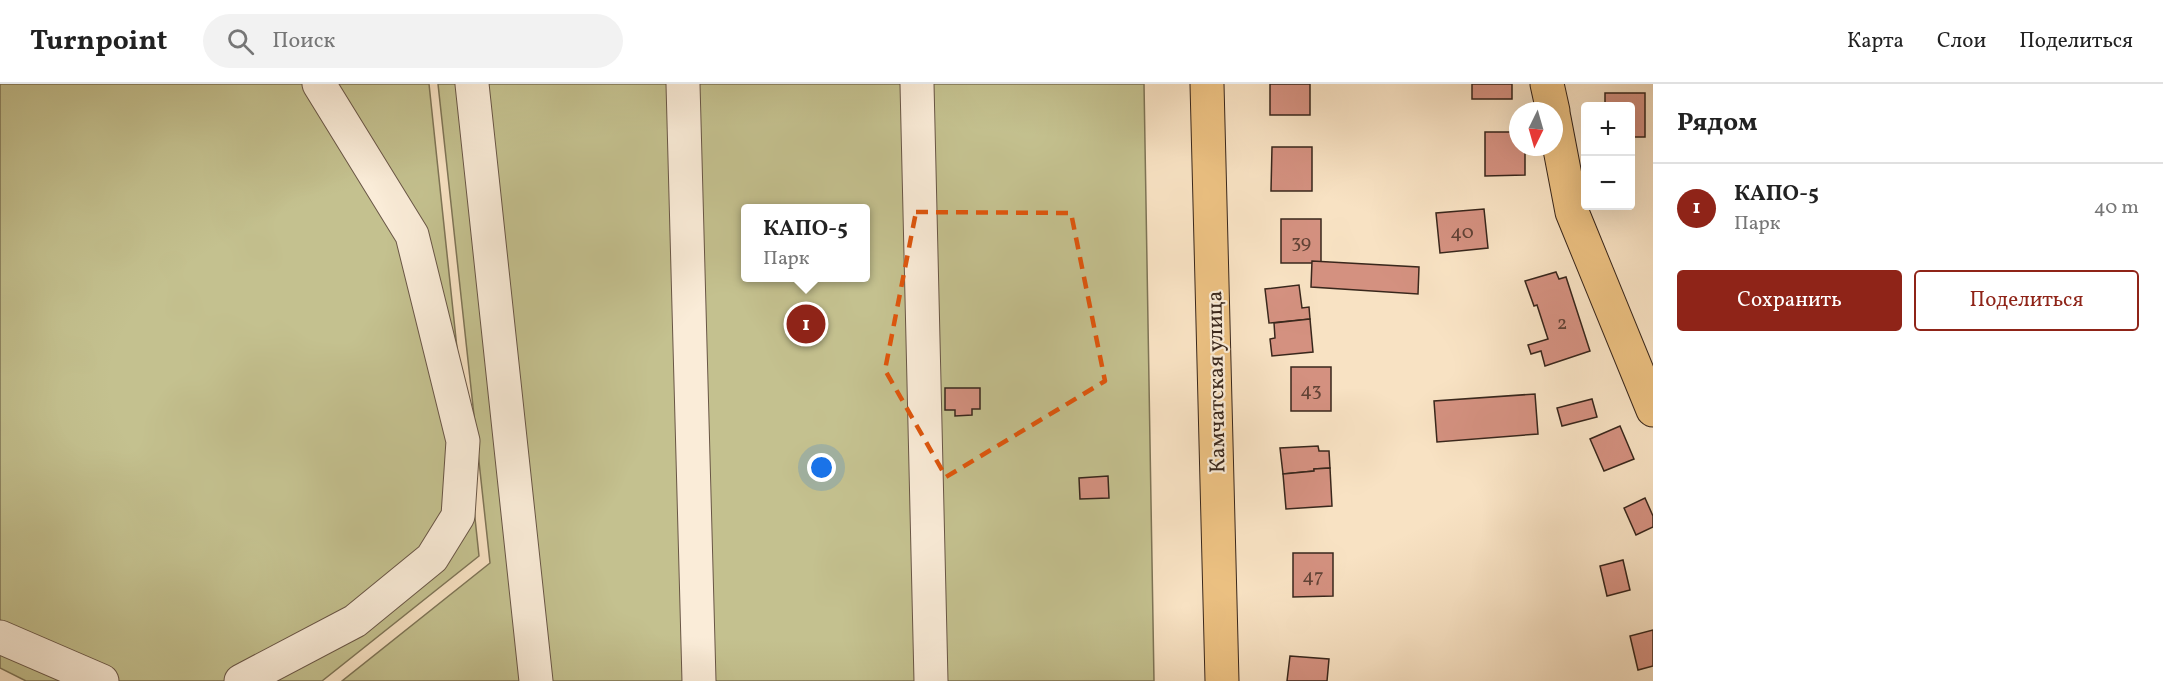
<!DOCTYPE html>
<html lang="ru">
<head>
<meta charset="utf-8">
<style>
	:root { --surface:#fff; --page:#f2f2f2; --text:#222; --muted:#767676; --line:#e0e0e0; --accent:#8f2418 }
	body { margin:0; font-family:Vollkorn,serif; background:var(--page); color:var(--text) }
	.controls { position:absolute; right:18px; top:18px; display:grid; overflow:hidden; border-radius:6px; box-shadow:0 6px 24px #0002 }
	.controls button { width:54px; height:54px; display:grid; place-items:center; padding:0; border:0; border-bottom:2px solid var(--line); background:var(--surface); color:var(--text); font:30px sans-serif }
	.compass { position:absolute; left:1509px; top:18px; width:54px; height:54px; border-radius:50%; background:var(--surface); box-shadow:0 6px 24px #0002; rotate:185deg }
	.you { position:absolute; left:822px; top:384px; width:21px; height:21px; margin:-15px; border:4px solid #fff; border-radius:50%; background:#1a73e8; box-shadow:0 0 0 9px #1a73e833 }
	.badge { display:grid; place-items:center; width:39px; height:39px; border-radius:50%; background:var(--accent); color:#fff; font-size:20px; font-weight:700 }
	.pin { position:absolute; translate:-50% -50%; border:3px solid #fff; box-shadow:0 2px 6px #0006 }
	.popup { position:absolute; left:741px; top:120px; width:129px; height:78px; box-sizing:border-box; display:grid; place-content:center; border-radius:6px; background:var(--surface); filter:drop-shadow(0 2px 4px #0005); font-size:20px; white-space:nowrap; color:var(--muted) }
	.popup b { font-size:22px; color:var(--text) }
	.popup::after { content:''; position:absolute; left:50%; top:100%; margin-left:-12px; border:12px solid transparent; border-top-color:var(--surface) }
	.list { margin:0; padding:0; list-style:none }
	h2 { display:flex; justify-content:space-between; align-items:center; height:78px; margin:0; padding:0 24px; font-size:26px }
	h2 small { font-size:20px; font-weight:400; color:var(--muted) }
	.list li { display:grid; grid-template-columns:39px 1fr auto; gap:18px; align-items:center; box-sizing:border-box; height:90px; padding:0 24px; border-top:2px solid var(--line) }
	.list b { display:block; font-size:22px; white-space:nowrap }
	.list p { margin:0; font-size:20px; white-space:nowrap; color:var(--muted) }
	.list em { font-size:20px; font-style:normal; color:var(--muted) }
	.actions { display:flex; gap:12px; padding:18px 24px }
	.actions a { flex:1; padding:14px 0; border:2px solid var(--accent); border-radius:6px; text-align:center; font-size:21px; color:var(--accent) }
	.actions .main { background:var(--accent); color:#fff }
	.icon { flex:none; width:33px; height:33px; fill:none; stroke:currentColor; stroke-width:2; stroke-linecap:round; stroke-linejoin:round }
	.map { position:relative; flex:none; width:1653px; height:597px; overflow:hidden }
	header { display:flex; align-items:center; gap:36px; box-sizing:border-box; height:84px; padding:0 30px; background:var(--surface); border-bottom:2px solid var(--line) }
	header strong { font-size:28px }
	nav { display:flex; gap:33px; margin-inline-start:auto; font-size:21px }
	.search { width:420px; height:54px; background:var(--page); display:flex; align-items:center; gap:15px; box-sizing:border-box; padding:0 21px; border-radius:33px; color:var(--muted); font-size:22px }
	main { display:flex }
	aside { flex:1; background:var(--surface) }
	.map>svg:first-child { display:block }
	.green { fill:#c4c18f; stroke:#7e7456; stroke-width:1.5; fill-rule:evenodd }
	.building { fill:#d49180; stroke:#39271c; stroke-width:1.5 }
	.lines { fill:none; stroke-linecap:round; stroke-linejoin:round }
	.minor-casing { stroke:#695646; stroke-width:35 }
	.major-casing { stroke:#39271c; stroke-width:35 }
	.minor { stroke:#faecd8; stroke-width:33 }
	.major { stroke:#ecc182; stroke-width:33 }
	.marked { fill:none; stroke:#df560d; stroke-width:4.5; stroke-dasharray:12 8; stroke-linejoin:round }
	.labels { text-anchor:middle; stroke-width:4.5; stroke-linejoin:round; paint-order:stroke }
	.number-label { font-size:20px; fill:#604235 }
	.street-label { font-size:22px; fill:#39271c; stroke:#faecd8 }
</style>
</head>
<body>
<header>
<strong>Turnpoint</strong>
<div class="search"><svg class="icon" aria-label="search" viewBox="0 0 24 24"><circle cx="10" cy="10" r="6"/><path d="M15 15l6 6"/></svg>Поиск</div>
<nav><a>Карта</a><a>Слои</a><a>Поделиться</a></nav>
</header>
<main>
<div class="map">
<svg width="1653" height="597" viewBox="0 0 1653 597">
	<rect width="100%" height="100%" fill="#f8e2c3"/>
	<filter id="stains"><feTurbulence type="fractalNoise" baseFrequency=".00333" numOctaves="4"/><feColorMatrix values="0 0 0 0 .2 0 0 0 0 .09 0 0 0 0 .02 0 0 0 .5 -.17"/></filter>
	<radialGradient id="worn" r=".72"><stop offset=".6" stop-color="#630" stop-opacity="0"/><stop offset="1" stop-color="#630" stop-opacity=".3"/></radialGradient>
	<g class="green">
		<polygon points="0,0 429,0 479,472 322,597 26,597 0,584"/>
		<path d="M438,0h706l10,597h-812l148,-118zM746,124h120v70h-120z"/>
	</g>
	<g class="building">
		<rect x="1270" y="0" width="40" height="31"/>
		<rect x="1472" y="0" width="40" height="15"/>
		<polygon points="1605,9 1645,9 1645,53 1630,53 1630,22 1605,22"/>
		<polygon points="1485,48 1518,48 1518,63 1525,63 1525,91 1485,92"/>
		<polygon points="1272,63 1312,63 1312,107 1271,107"/>
		<polygon points="1484,125 1488,164 1440,169 1436,129"/>
		<rect x="1281" y="135" width="40" height="44"/>
		<polygon points="1312,177 1419,183 1418,210 1311,203"/>
		<polygon points="1556,188 1559,195 1566,193 1590,267 1545,282 1541,267 1531,270 1528,261 1548,255 1537,221 1534,222 1525,197"/>
		<polygon points="1299,201 1302,224 1309,223 1310,235 1269,239 1265,205"/>
		<polygon points="1310,235 1313,268 1272,272 1270,255 1275,254 1274,239"/>
		<rect x="1291" y="283" width="40" height="44"/>
		<polygon points="945,304 980,304 980,325 972,325 972,331 955,332 955,326 945,326"/>
		<polygon points="1535,310 1538,350 1437,358 1434,317"/>
		<polygon points="1592,315 1597,333 1562,342 1557,324"/>
		<polygon points="1620,342 1634,375 1604,387 1590,355"/>
		<polygon points="1318,362 1319,367 1329,367 1330,384 1314,385 1314,387 1283,390 1280,364"/>
		<polygon points="1330,384 1332,422 1286,425 1283,390 1314,387 1314,385"/>
		<polygon points="1108,392 1109,414 1080,415 1079,394"/>
		<polygon points="1645,414 1653,432 1653,443 1636,451 1624,424"/>
		<polygon points="1293,469 1333,469 1333,512 1293,513"/>
		<polygon points="1623,476 1630,506 1607,512 1600,482"/>
		<polygon points="1653,546 1653,582 1638,586 1630,552"/>
		<polygon points="1290,572 1329,575 1327,597 1287,597"/>
	</g>
	<g class="lines">
		<defs>
			<g id="minor">
				<polyline points="472,0 536,597"/>
				<polyline points="683,0 699,597"/>
				<polyline points="917,0 931,597"/>
				<polyline points="0,553 102,597"/>
				<polyline points="241,597 355,537 432,474 458,432 463,357 412,151 319,0"/>
			</g>
			<g id="major">
				<polyline points="1207,0 1222,597"/>
				<polyline points="1547,0 1553,27"/>
				<polyline points="1554,34 1572,128 1653,326"/>
			</g>
		</defs>
		<use href="#minor" class="minor-casing"/>
		<use href="#major" class="major-casing"/>
		<use href="#minor" class="minor"/>
		<use href="#major" class="major"/>
	</g>
	<path class="marked" d="M916,128l155,1 34,168 -159,96 -61,-107z"/>
	<g class="labels">
		<g class="number-label">
			<text x="1462" y="154">40</text>
			<text x="1301" y="164">39</text>
			<text x="1562" y="245">2</text>
			<text x="1311" y="312">43</text>
			<text x="1313" y="498">47</text>
		</g>
		<g class="street-label">
			<text transform="translate(1215 298) rotate(-91)" y="8">Камчатская улица</text>
		</g>
	</g>
	<rect width="100%" height="100%" filter="url(#stains)"/>
	<rect width="100%" height="100%" fill="url(#worn)"/>
</svg>
<div class="controls">
<button>+</button>
<button>−</button>
</div>
<svg class="compass" viewBox="-18 -18 36 36"><path d="M0-13l5 13h-10z" fill="#e53935"/><path d="M0 13l5-13h-10z" fill="#767676"/></svg>
<div class="you"></div>
<div class="pin badge" style="left:806px;top:240px">1</div>
<div class="popup"><b>КАПО-5</b>Парк</div>
</div>
<aside>
<h2>Рядом<small></small></h2>
<ul class="list">
<li><span class="badge">1</span><div><b>КАПО-5</b><p>Парк</p></div><em>40 m</em></li>
</ul>
<div class="actions"><a class="main">Сохранить</a><a>Поделиться</a></div>
</aside>
</main>
</body>
</html>
